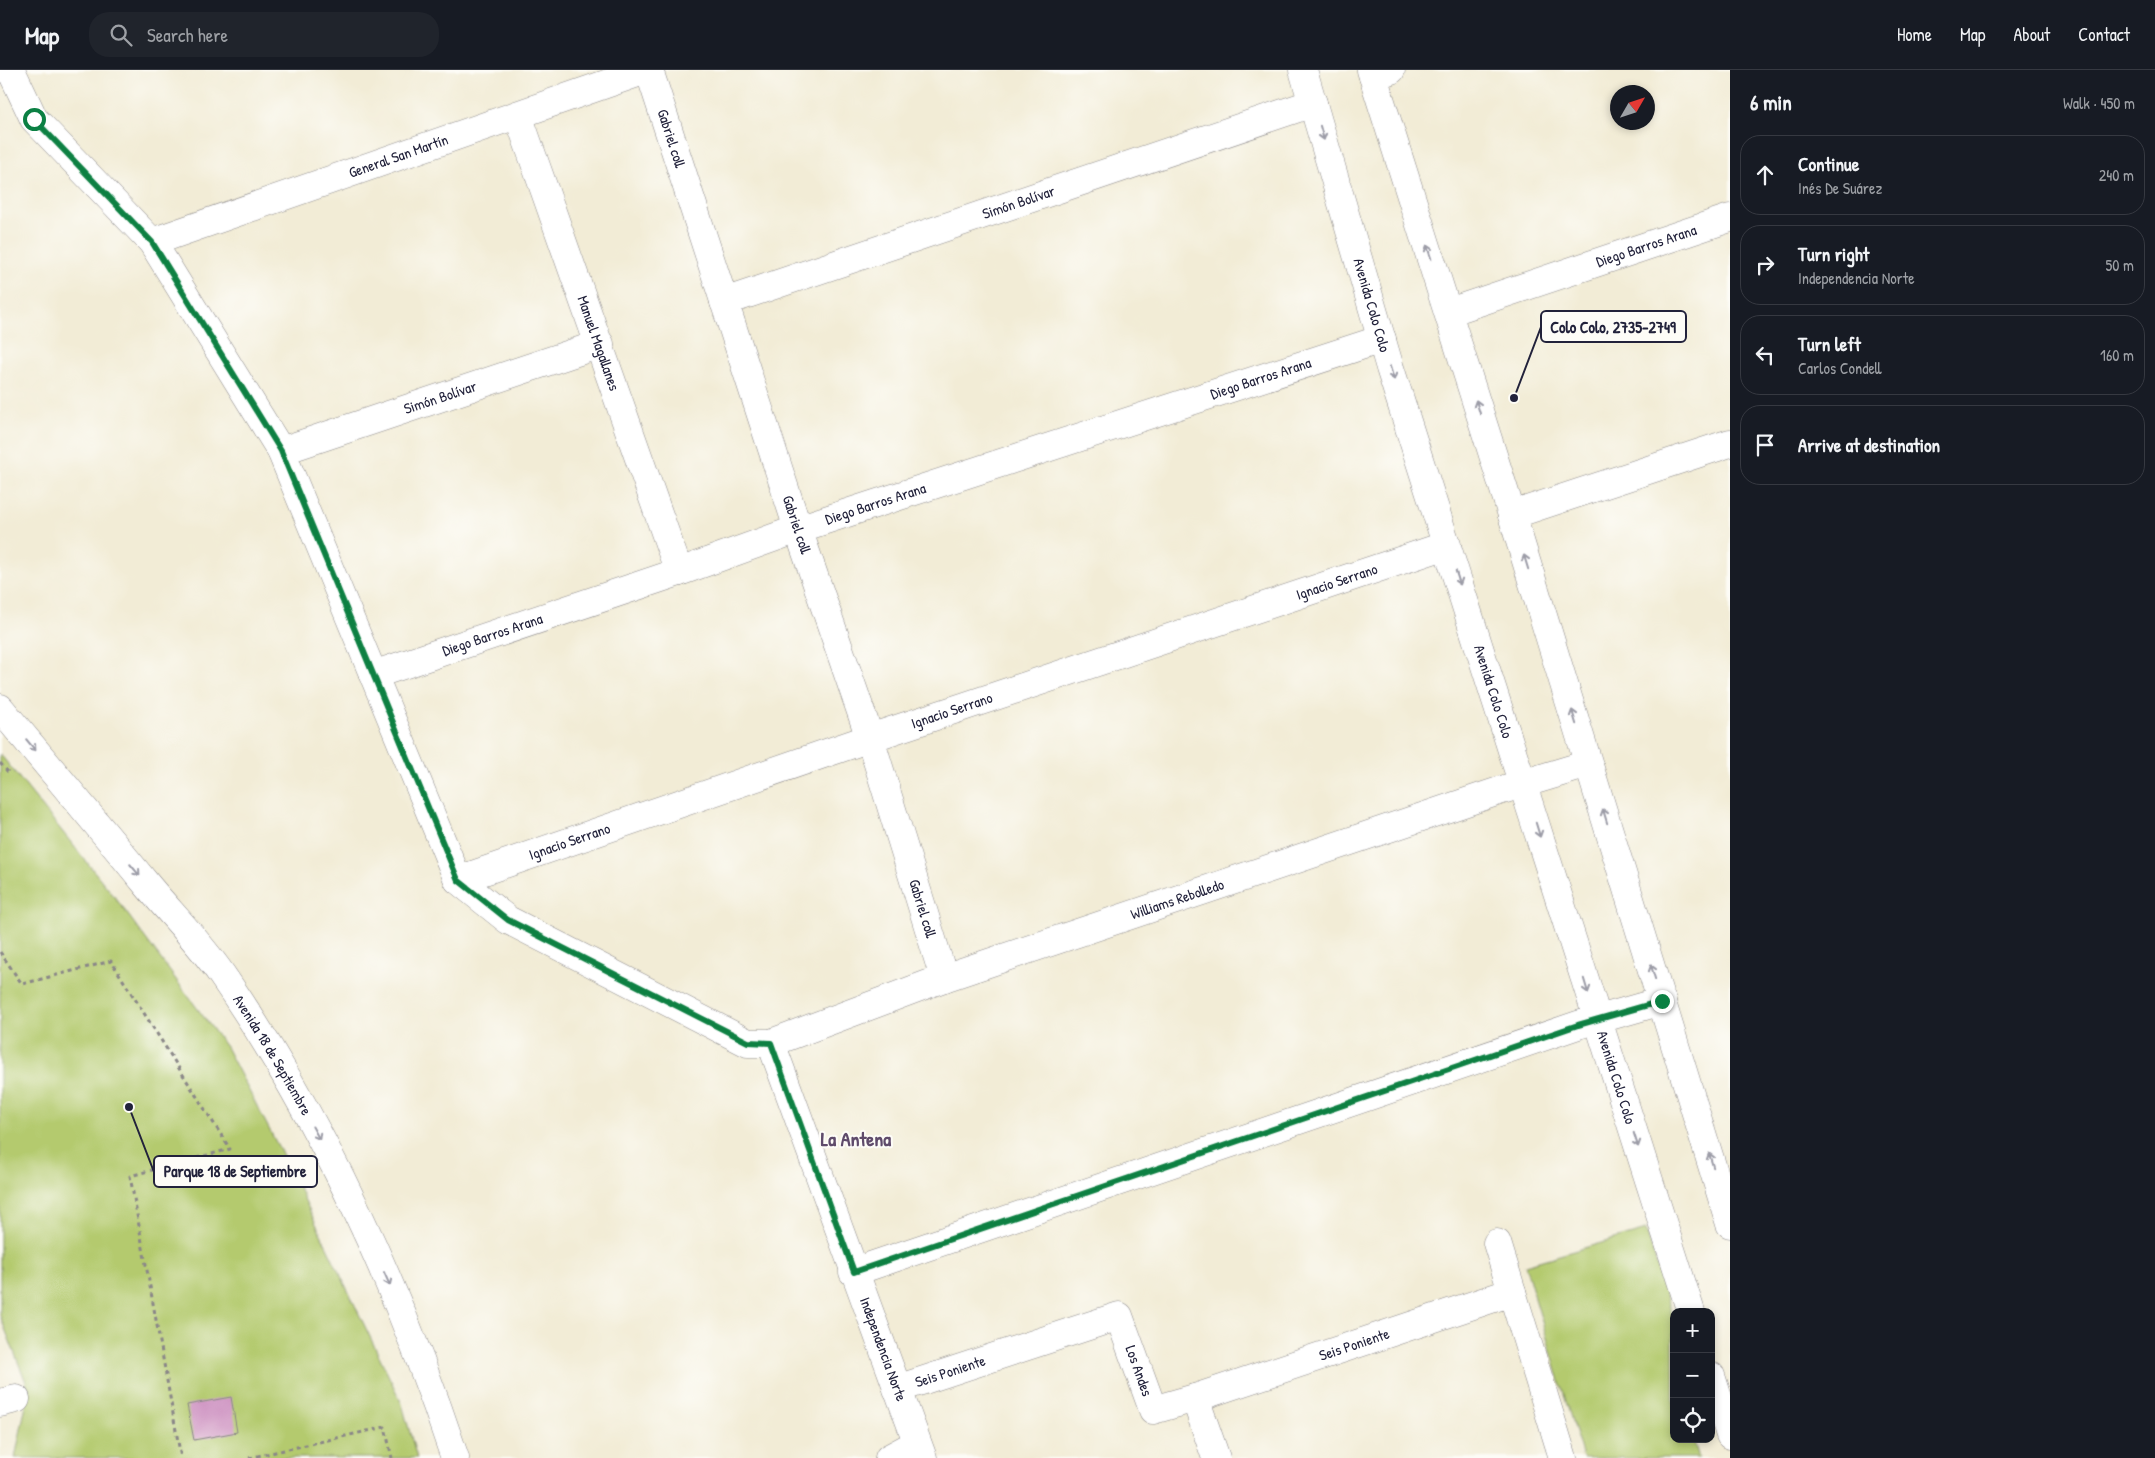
<!DOCTYPE html>
<html lang="en">
<head>
<meta charset="utf-8">
<style>
	:root { --surface:#171b24; --page:#20242c; --text:#f1f3f6; --muted:#9ea1a6; --line:#363941 }
	body { margin:0; font-family:"Patrick Hand",sans-serif; background:var(--page); color:var(--text) }
	.controls { position:absolute; right:15px; bottom:15px; display:grid; overflow:hidden; border-radius:10px; box-shadow:0 2px 8px #0003 }
	.controls button { width:45px; height:45px; display:grid; place-items:center; padding:0; border:0; border-bottom:1px solid var(--line); background:var(--surface); color:var(--text); font:25px sans-serif }
	.compass { position:absolute; left:1610px; top:15px; width:45px; height:45px; border-radius:50%; background:var(--surface); box-shadow:0 2px 8px #0003; rotate:51deg }
	.stop { position:absolute; width:15px; height:15px; margin:-11px; border:4px solid #0b8043; border-radius:50%; background:#fff }
	.stop.end { background:#0b8043; border-color:#fff; box-shadow:0 1px 5px #0008 }
	.list { margin:0; padding:0; list-style:none }
	h2 { display:flex; justify-content:space-between; align-items:center; height:65px; margin:0; padding:0 20px; font-size:21px }
	h2 small { font-size:16px; font-weight:400; color:var(--muted) }
	.list li { display:grid; grid-template-columns:32px 1fr auto; gap:15px; align-items:center; box-sizing:border-box; height:80px; margin:0 10px 10px; padding:0 10px; border:1px solid var(--line); border-radius:20px }
	.list b { display:block; font-size:19px; white-space:nowrap }
	.list p { margin:0; font-size:16px; white-space:nowrap; color:var(--muted) }
	.list em { font-size:16px; font-style:normal; color:var(--muted) }
	.icon { flex:none; width:28px; height:28px; fill:none; stroke:currentColor; stroke-width:2; stroke-linecap:round; stroke-linejoin:round }
	.map { position:relative; flex:none; width:1730px; height:1388px; overflow:hidden }
	header { display:flex; align-items:center; gap:30px; box-sizing:border-box; height:70px; padding:0 25px; background:var(--surface); border-bottom:1px solid var(--line) }
	header strong { font-size:24px }
	nav { display:flex; gap:28px; margin-inline-start:auto; font-size:18px }
	.search { width:350px; height:45px; background:var(--page); display:flex; align-items:center; gap:12px; box-sizing:border-box; padding:0 18px; border-radius:20px; color:var(--muted); font-size:19px }
	main { display:flex }
	aside { flex:1; background:var(--surface) }
	.map>svg:first-child { display:block }
	.green { fill:#b4ca6e; stroke:#6b7654 }
	.building { fill:#d097c4 }
	.lines { fill:none; stroke-linecap:round; stroke-linejoin:round }
	.minor-casing { stroke:#8a8788; stroke-width:29 }
	.tertiary-casing { stroke:#8a8788; stroke-width:29 }
	.primary-casing { stroke:#8a8788; stroke-width:29 }
	.path { stroke:#8a8788; stroke-width:3; stroke-dasharray:4 4; stroke-linecap:butt }
	.minor { stroke:#fff; stroke-width:28 }
	.tertiary { stroke:#fff; stroke-width:28 }
	.primary { stroke:#fff; stroke-width:28 }
	.oneway { stroke:#9c9ca7 }
	.route { stroke:#0b8043; stroke-width:6 }
	.labels { text-anchor:middle; stroke-width:4; stroke-linejoin:round; paint-order:stroke }
	.street-label { font-size:15px; fill:#22223b; stroke:#fdfcf7 }
	.district-label { font-size:20px; font-weight:bold; fill:#5f4b6b; stroke:#fdfcf7 }
	.leader { fill:none; stroke:#22223b; stroke-width:2 }
	.callout-dot { fill:#22223b; stroke:#fdfcf7; stroke-width:2 }
	.callout { fill:#fdfcf7; stroke:#22223b; stroke-width:2 }
	.callout-label { font-size:16px; text-anchor:middle; font-weight:bold; fill:#22223b }
</style>
</head>
<body>
<header>
<strong>Map</strong>
<div class="search"><svg class="icon" aria-label="search" viewBox="0 0 24 24"><circle cx="10" cy="10" r="6"/><path d="M15 15l6 6"/></svg>Search here</div>
<nav><a>Home</a><a>Map</a><a>About</a><a>Contact</a></nav>
</header>
<main>
<div class="map">
<svg width="1730" height="1388" viewBox="0 0 1730 1388">
	<rect width="100%" height="100%" fill="#fdfcf7"/>
	<filter id="ink" filterUnits="userSpaceOnUse"><feTurbulence type="fractalNoise" baseFrequency=".02" numOctaves="2"/><feDisplacementMap in="SourceGraphic" scale="10" xChannelSelector="R" yChannelSelector="G"/><feConvolveMatrix kernelMatrix="1 2 1 2 8 2 1 2 1" color-interpolation-filters="sRGB"/></filter>
	<filter id="wash" filterUnits="userSpaceOnUse"><feTurbulence type="fractalNoise" baseFrequency=".0096" numOctaves="4" result="noise"/><feDisplacementMap in="SourceGraphic" scale="20" xChannelSelector="R" yChannelSelector="G"/><feGaussianBlur stdDeviation="1.12" result="paint"/><feColorMatrix in="noise" values="0 0 0 0 0 0 0 0 0 0 0 0 0 0 0 0 0 1.4 0 .05"/><feComposite in="paint" operator="in"/></filter>
	<g filter="url(#wash)">
		<rect width="100%" height="100%" fill="#f2ecd6"/>
		<g class="green">
			<polygon points="0,684 114,826 226,977 289,1097 402,1334 417,1388 15,1388 29,1320 0,1246"/>
			<polygon points="1646,1160 1673,1247 1674,1369 1693,1369 1699,1388 1583,1388 1525,1195"/>
		</g>
		<g id="blocks">
			<polygon class="building" points="231,1327 237,1362 194,1370 187,1335"/>
		</g>
	</g>
	<g filter="url(#ink)">
		<use href="#blocks" fill-opacity="0" stroke="#8a8788" stroke-width="1"/>
		<g class="lines">
			<defs>
				<g id="minor">
					<path id="s1" d="M11,0l23,49 118,123 129,209 177,429 50,40 240,123h23l173,-65 558,-188 86,-26"/>
					<path id="s2" d="M649,0l149,459 72,209 74,240"/>
					<polyline points="1373,6 1391,0"/>
					<path id="s3" d="M518,45l161,457"/>
					<path id="s4" d="M152,172l494,-172"/>
					<path id="s5" d="M724,232l589,-199"/>
					<path id="s6" d="M1449,242l281,-94"/>
					<path id="s7" d="M281,381l319,-107"/>
					<polyline points="1512,445 1730,373"/>
					<path id="s8" d="M373,605l306,-103 119,-43 584,-190"/>
					<path id="s9" d="M458,810l412,-142 577,-193"/>
					<path id="s10" d="M771,973l152,415"/>
					<polyline points="1497,1173 1563,1388"/>
					<polyline points="853,1202 1578,955 1662,931"/>
					<path id="s11" d="M897,1319l222,-73 34,94 42,-12 21,60"/>
					<path id="s12" d="M1195,1328l317,-106"/>
					<polyline points="0,1333 16,1329"/>
					<polyline points="889,1388 917,1373"/>
				</g>
				<g id="tertiary">
					<path id="s13" d="M1303,0l87,298 301,944"/>
					<polyline points="1711,1306 1730,1365"/>
				</g>
				<g id="primary">
					<polyline points="1371,0 1512,445 1730,1154"/>
					<path id="s14" d="M0,638c49,59 99,118 148,178 24,29 52,57 74,89 101,146 177,315 233,483"/>
				</g>
			</defs>
			<use href="#minor" class="minor-casing"/>
			<use href="#tertiary" class="tertiary-casing"/>
			<use href="#primary" class="primary-casing"/>
			<g class="path">
				<polyline points="0,693 8,702"/>
				<polyline points="0,882 22,914 111,891 230,1079 130,1106 181,1388"/>
				<polyline points="249,1388 385,1357 392,1388"/>
			</g>
			<use href="#minor" class="minor"/>
			<use href="#tertiary" class="tertiary"/>
			<use href="#primary" class="primary"/>
		</g>
		<defs><path id="oneway-shaft" d="M-6 0H5M1.5-3L5.5 0L1.5 3" fill="none" stroke-width="1.6" stroke-linecap="round" stroke-linejoin="round" transform="scale(1.25)"/></defs>
		<g class="oneway">
			<use href="#oneway-shaft" transform="translate(1322 63) rotate(74)"/>
			<use href="#oneway-shaft" transform="translate(1429 182) rotate(-108)"/>
			<use href="#oneway-shaft" transform="translate(1392 303) rotate(72)"/>
			<use href="#oneway-shaft" transform="translate(1478 337) rotate(-107)"/>
			<use href="#oneway-shaft" transform="translate(1526 492) rotate(-107)"/>
			<use href="#oneway-shaft" transform="translate(1458 508) rotate(72)"/>
			<use href="#oneway-shaft" transform="translate(1574 647) rotate(-107)"/>
			<use href="#oneway-shaft" transform="translate(31 675) rotate(50)"/>
			<use href="#oneway-shaft" transform="translate(1605 746) rotate(-107)"/>
			<use href="#oneway-shaft" transform="translate(1538 760) rotate(73)"/>
			<use href="#oneway-shaft" transform="translate(135 800) rotate(50)"/>
			<use href="#oneway-shaft" transform="translate(1653 902) rotate(-107)"/>
			<use href="#oneway-shaft" transform="translate(1586 916) rotate(73)"/>
			<use href="#oneway-shaft" transform="translate(316 1063) rotate(61)"/>
			<use href="#oneway-shaft" transform="translate(1636 1070) rotate(72)"/>
			<use href="#oneway-shaft" transform="translate(1711 1090) rotate(-107)"/>
			<use href="#oneway-shaft" transform="translate(387 1209) rotate(66)"/>
		</g>
	</g>
	<g class="lines" filter="url(#ink)">
		<polyline class="route" points="34,49 152,172 281,381 458,810 508,850 748,972 771,973 854,1202 1578,955 1662,931"/>
	</g>
	<g class="labels">
		<g class="street-label">
			<text dy="5" stroke="none"><textPath href="#s2" startOffset="72">Gabriel coll</textPath></text>
			<text dy="5" stroke="none"><textPath href="#s4" startOffset="261">General San Martín</textPath></text>
			<text dy="5" stroke="none"><textPath href="#s5" startOffset="311">Simón Bolívar</textPath></text>
			<text dy="5" stroke="none"><textPath href="#s6" startOffset="208">Diego Barros Arana</textPath></text>
			<text dy="5" stroke="none"><textPath href="#s13" startOffset="245">Avenida Colo Colo</textPath></text>
			<text dy="5" stroke="none"><textPath href="#s3" startOffset="242">Manuel Magallanes</textPath></text>
			<text dy="5" stroke="none"><textPath href="#s8" startOffset="936">Diego Barros Arana</textPath></text>
			<text dy="5" stroke="none"><textPath href="#s7" startOffset="168">Simón Bolívar</textPath></text>
			<text dy="5" stroke="none"><textPath href="#s8" startOffset="531">Diego Barros Arana</textPath></text>
			<text dy="5" stroke="none"><textPath href="#s2" startOffset="478">Gabriel coll</textPath></text>
			<text dy="5" stroke="none"><textPath href="#s9" startOffset="928">Ignacio Serrano</textPath></text>
			<text dy="5" stroke="none"><textPath href="#s8" startOffset="126">Diego Barros Arana</textPath></text>
			<text dy="5" stroke="none"><textPath href="#s13" startOffset="650">Avenida Colo Colo</textPath></text>
			<text dy="5" stroke="none"><textPath href="#s9" startOffset="522">Ignacio Serrano</textPath></text>
			<text dy="5" stroke="none"><textPath href="#s9" startOffset="118">Ignacio Serrano</textPath></text>
			<text dy="5" stroke="none"><textPath href="#s1" startOffset="1722">Williams Rebolledo</textPath></text>
			<text dy="5" stroke="none"><textPath href="#s2" startOffset="882">Gabriel coll</textPath></text>
			<text dy="5" stroke="none"><textPath href="#s14" startOffset="442">Avenida 18 de Septiembre</textPath></text>
			<text dy="5" stroke="none"><textPath href="#s13" startOffset="1055">Avenida Colo Colo</textPath></text>
			<text dy="5" stroke="none"><textPath href="#s12" startOffset="168">Seis Poniente</textPath></text>
			<text dy="5" stroke="none"><textPath href="#s10" startOffset="326">Independencia Norte</textPath></text>
			<text dy="5" stroke="none"><textPath href="#s11" startOffset="56">Seis Poniente</textPath></text>
			<text dy="5" stroke="none"><textPath href="#s11" startOffset="292">Los Andes</textPath></text>
		</g>
		<g class="district-label">
			<text x="856" y="1076">La Antena</text>
		</g>
	</g>
	<path class="leader" d="M1514 328L1541 257M129 1037L154 1102"/>
	<g class="callout-dot">
		<circle cx="1514" cy="328" r="5"/>
		<circle cx="129" cy="1037" r="5"/>
	</g>
	<g class="callout">
		<rect x="1541" y="241" width="145" height="31" rx="5"/>
		<rect x="154" y="1086" width="163" height="31" rx="5"/>
	</g>
	<g class="callout-label">
		<text x="1613" y="263">Colo Colo, 2735-2749</text>
		<text x="235" y="1107">Parque 18 de Septiembre</text>
	</g>
</svg>
<div class="controls">
<button>+</button>
<button>−</button>
<button><svg class="icon" aria-label="locate" viewBox="0 0 24 24"><circle cx="12" cy="12" r="6"/><path d="M12 2v4M12 18v4M2 12h4M18 12h4"/></svg></button>
</div>
<svg class="compass" viewBox="-18 -18 36 36"><path d="M0-13l5 13h-10z" fill="#e53935"/><path d="M0 13l5-13h-10z" fill="#9ea1a6"/></svg>
<div class="stop" style="left:34px;top:49px"></div>
<div class="stop end" style="left:1662px;top:931px"></div>
</div>
<aside>
<h2>6 min<small>Walk · 450 m</small></h2>
<ul class="list">
<li><svg class="icon" aria-label="ahead" viewBox="0 0 24 24"><path d="M12 20V5M6 11l6-6 6 6"/></svg><div><b>Continue</b><p>Inés De Suárez</p></div><em>240 m</em></li>
<li><svg class="icon" aria-label="right" viewBox="0 0 24 24"><path d="M7 20v-9h11M14 6l5 5-5 5"/></svg><div><b>Turn right</b><p>Independencia Norte</p></div><em>50 m</em></li>
<li><svg class="icon" aria-label="left" viewBox="0 0 24 24"><path d="M17 20v-9H6M10 6l-5 5 5 5"/></svg><div><b>Turn left</b><p>Carlos Condell</p></div><em>160 m</em></li>
<li><svg class="icon" aria-label="arrive" viewBox="0 0 24 24"><path d="M6 21V4h12l-3 4 3 4H6"/></svg><div><b>Arrive at destination</b></div></li>
</ul>
</aside>
</main>
</body>
</html>
